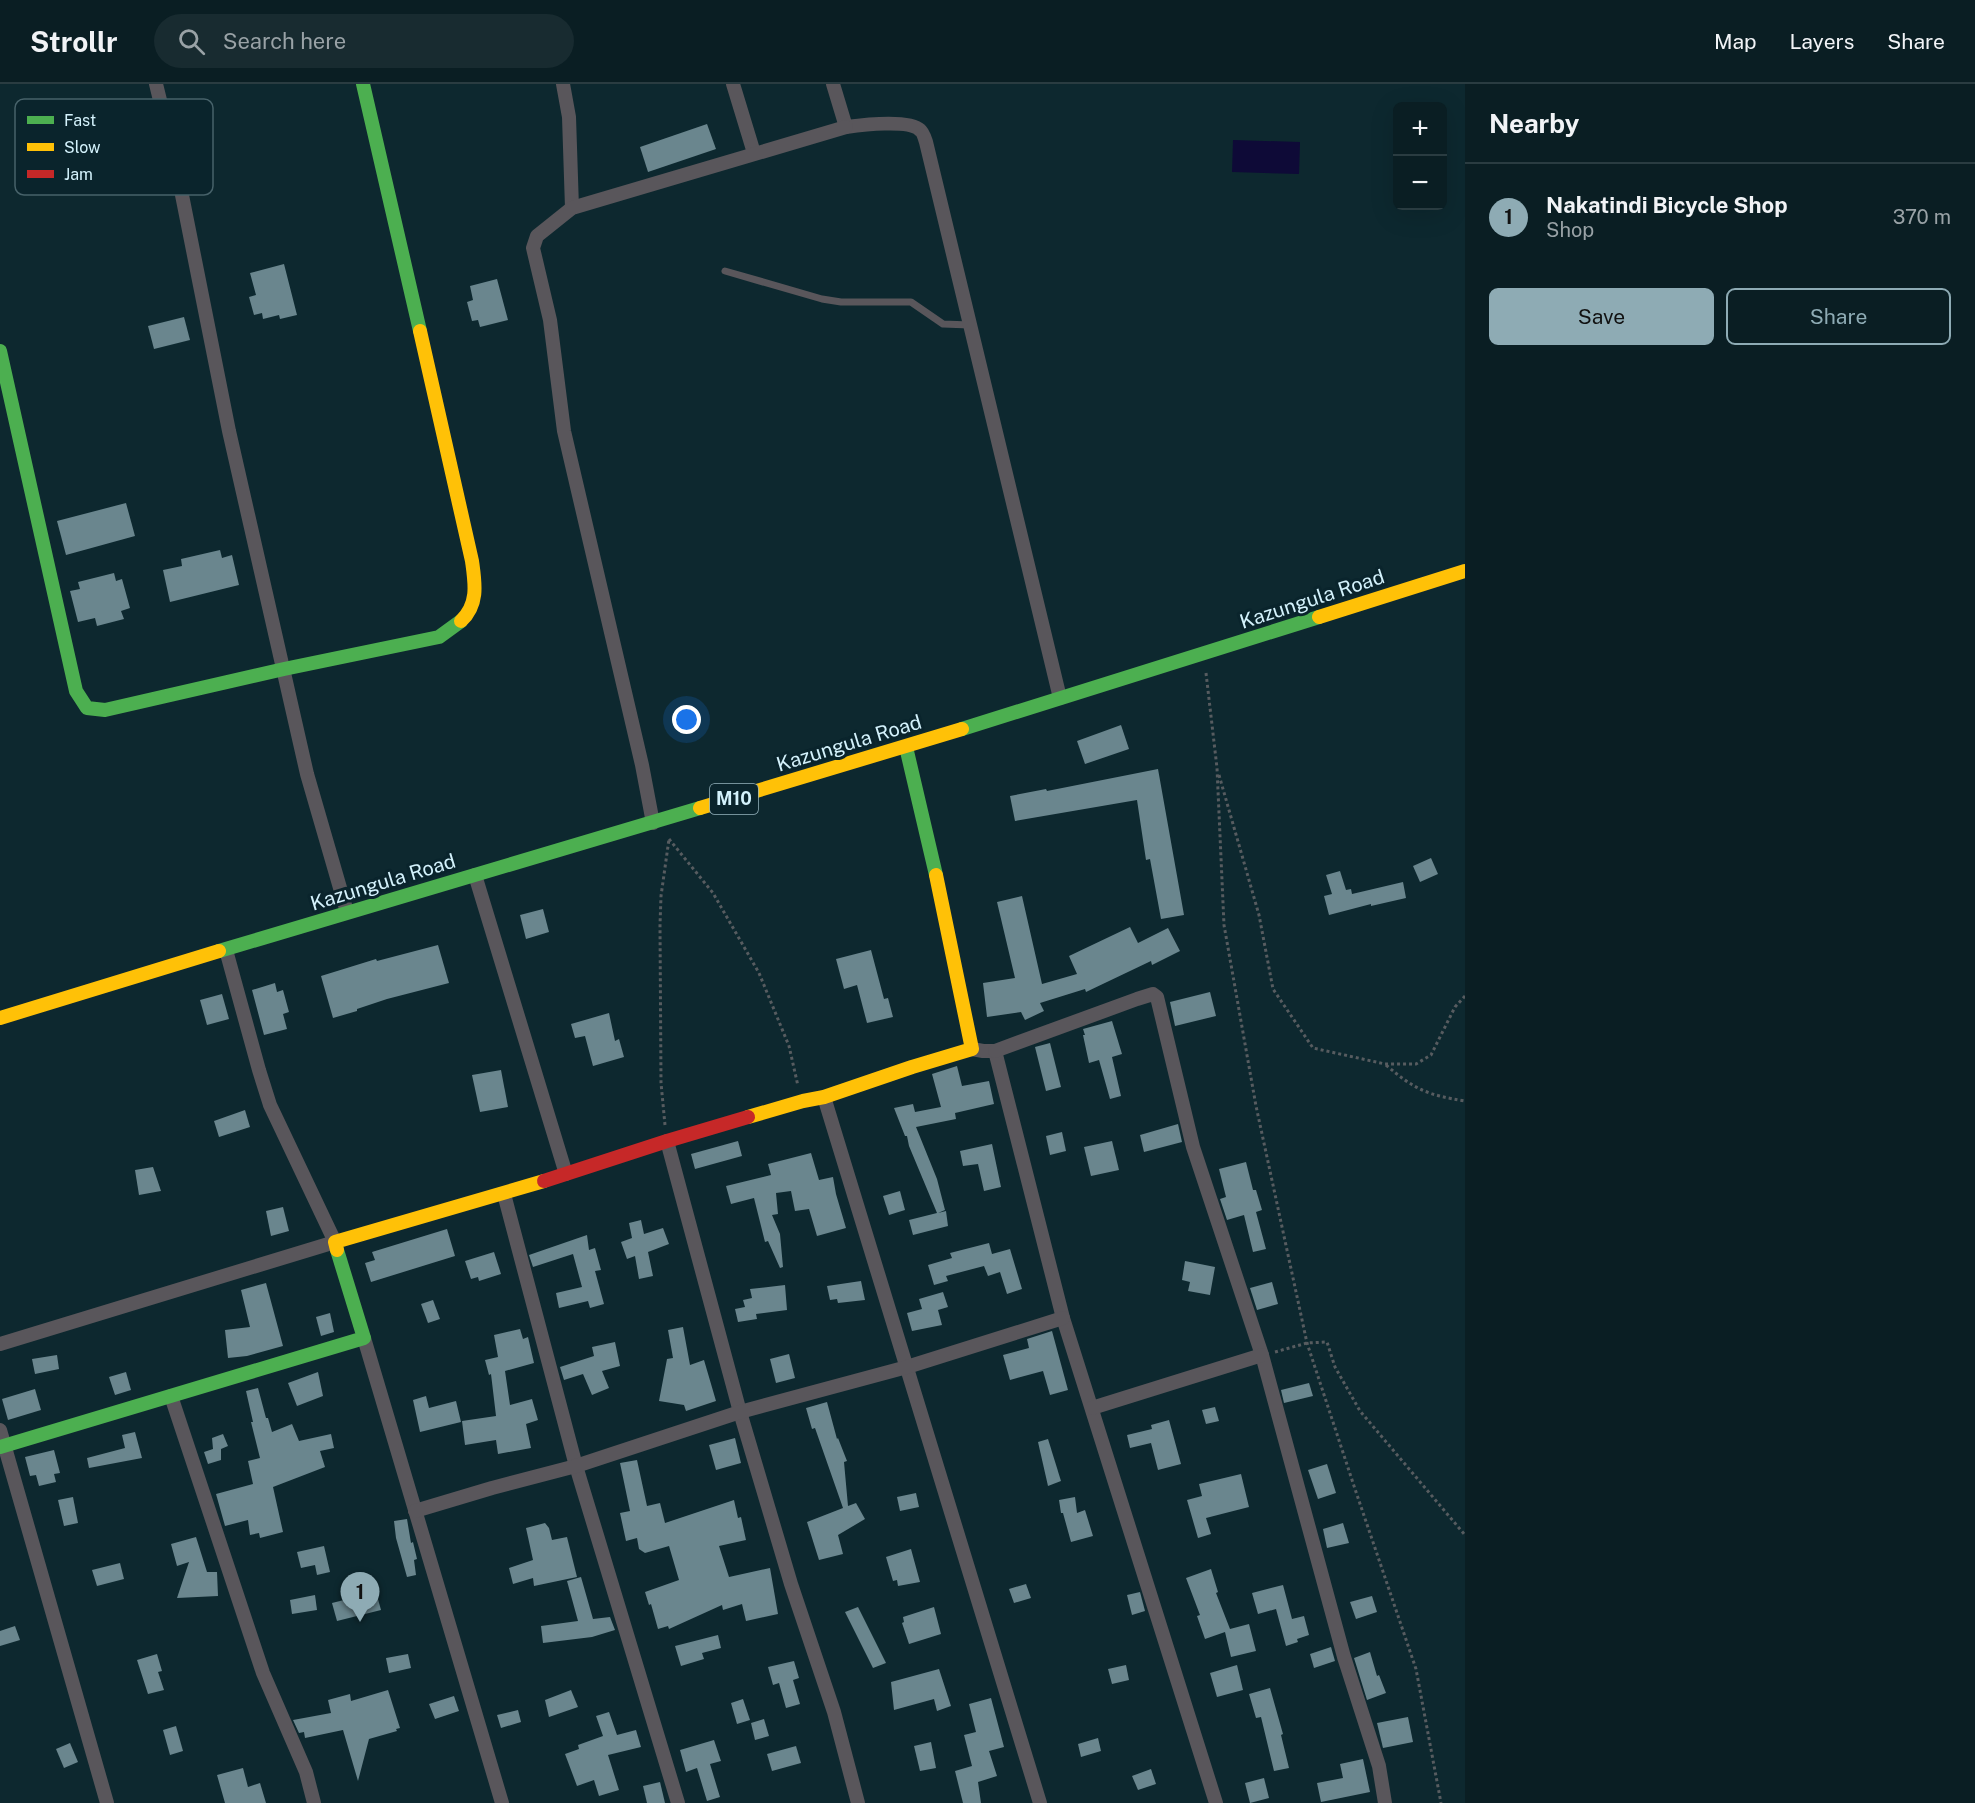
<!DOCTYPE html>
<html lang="en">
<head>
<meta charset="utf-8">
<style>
	:root { --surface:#0a1e23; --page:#182b30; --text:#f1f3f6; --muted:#99a2a6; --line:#2a3c41; --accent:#8eabb4 }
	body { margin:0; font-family:"Public Sans",sans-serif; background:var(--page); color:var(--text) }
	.controls { position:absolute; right:18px; top:18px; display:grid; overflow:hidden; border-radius:9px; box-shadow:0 6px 24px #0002 }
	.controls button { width:54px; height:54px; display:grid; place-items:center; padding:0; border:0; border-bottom:2px solid var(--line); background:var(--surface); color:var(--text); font:30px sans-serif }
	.you { position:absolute; left:687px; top:636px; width:21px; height:21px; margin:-15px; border:4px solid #fff; border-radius:50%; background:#1a73e8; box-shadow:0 0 0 9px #1a73e833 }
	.badge { display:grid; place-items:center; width:39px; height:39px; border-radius:50%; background:var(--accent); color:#111; font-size:20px; font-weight:700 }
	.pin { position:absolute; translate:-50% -50px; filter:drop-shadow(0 2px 3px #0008) }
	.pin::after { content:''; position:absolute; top:32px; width:21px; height:18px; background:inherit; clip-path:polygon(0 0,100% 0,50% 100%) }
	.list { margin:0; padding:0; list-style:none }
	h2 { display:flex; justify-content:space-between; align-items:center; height:78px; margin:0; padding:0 24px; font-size:26px }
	h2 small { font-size:20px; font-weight:400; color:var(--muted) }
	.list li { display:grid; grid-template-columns:39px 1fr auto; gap:18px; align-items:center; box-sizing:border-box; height:108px; padding:0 24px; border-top:2px solid var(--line) }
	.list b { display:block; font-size:22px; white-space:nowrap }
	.list p { margin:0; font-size:20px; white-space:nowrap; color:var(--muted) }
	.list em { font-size:20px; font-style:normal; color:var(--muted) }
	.actions { display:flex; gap:12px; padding:18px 24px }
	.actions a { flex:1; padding:14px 0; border:2px solid var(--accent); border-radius:9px; text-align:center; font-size:21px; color:var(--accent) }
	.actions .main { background:var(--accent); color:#111 }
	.icon { flex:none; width:33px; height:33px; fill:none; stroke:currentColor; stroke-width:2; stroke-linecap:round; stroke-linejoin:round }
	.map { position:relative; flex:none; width:1465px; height:1719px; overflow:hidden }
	header { display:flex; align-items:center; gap:36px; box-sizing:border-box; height:84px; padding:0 30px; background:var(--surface); border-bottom:2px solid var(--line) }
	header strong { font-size:28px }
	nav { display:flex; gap:33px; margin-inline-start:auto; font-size:21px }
	.search { width:420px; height:54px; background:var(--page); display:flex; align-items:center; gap:15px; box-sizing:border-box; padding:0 21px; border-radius:33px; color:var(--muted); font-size:22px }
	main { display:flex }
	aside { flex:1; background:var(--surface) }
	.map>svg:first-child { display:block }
	.water { fill:#0e0a37 }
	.building { fill:#6a868e }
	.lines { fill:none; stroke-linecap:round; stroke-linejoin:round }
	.path { stroke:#575c60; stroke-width:3; stroke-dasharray:3 3; stroke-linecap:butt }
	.lane { stroke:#59565b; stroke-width:7 }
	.street { stroke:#59565b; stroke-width:14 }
	.fast { stroke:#4caf50; stroke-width:14 }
	.slow { stroke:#ffc107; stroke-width:14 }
	.jam { stroke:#c62828; stroke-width:14 }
	.labels { text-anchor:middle; stroke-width:6; stroke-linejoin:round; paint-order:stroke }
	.shield { fill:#0a242c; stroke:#97b4be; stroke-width:1.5 }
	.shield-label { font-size:18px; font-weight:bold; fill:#d4f2fc }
	.street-label { font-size:20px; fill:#d4f2fc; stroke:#0a242c }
	.key { fill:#0a242c; stroke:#47626a; stroke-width:1.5 }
	.key-label { font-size:16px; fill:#d4f2fc }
</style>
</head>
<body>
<header>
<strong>Strollr</strong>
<div class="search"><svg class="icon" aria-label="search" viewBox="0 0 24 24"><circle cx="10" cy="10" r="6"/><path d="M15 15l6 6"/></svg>Search here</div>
<nav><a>Map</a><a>Layers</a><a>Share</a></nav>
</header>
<main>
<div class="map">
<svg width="1465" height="1719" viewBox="0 0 1465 1719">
	<rect width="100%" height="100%" fill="#0d282f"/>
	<polygon class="water" points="1233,56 1300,58 1299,90 1232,88"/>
	<g class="building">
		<polygon points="707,40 716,65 648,88 640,63"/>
		<polygon points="284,180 297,231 280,235 279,231 263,235 262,229 254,231 249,213 256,211 250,189"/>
		<polygon points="497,195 508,236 480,243 478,236 472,237 467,218 473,216 470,202"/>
		<polygon points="184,233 190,256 154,265 148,242"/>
		<polygon points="126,419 135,452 66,471 57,437"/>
		<polygon points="220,466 222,474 232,471 239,501 170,518 163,486 182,482 181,475"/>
		<polygon points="114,489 116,497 122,495 130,524 121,527 124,535 97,542 95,534 78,538 70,507 80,505 78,498"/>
		<polygon points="1121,641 1129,665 1085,680 1077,657"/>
		<polygon points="1158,685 1184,831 1161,835 1150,775 1146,776 1137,716 1015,737 1010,712 1046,705 1047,707"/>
		<polygon points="1431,774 1438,790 1420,798 1413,782"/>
		<polygon points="1340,787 1346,806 1351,805 1352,810 1403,798 1406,814 1371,822 1371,820 1329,831 1324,812 1332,810 1326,791"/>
		<polygon points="1022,812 1042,900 1077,890 1069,872 1130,843 1138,859 1168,844 1180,867 1152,881 1151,877 1086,908 1085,905 1040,919 1044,927 1025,936 1021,928 987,933 983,899 1015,894 997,818"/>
		<polygon points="543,825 549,848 526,855 520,831"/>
		<polygon points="438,861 449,899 387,915 357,925 357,927 333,934 321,892 376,875 377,877"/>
		<polygon points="871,866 884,915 888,914 893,933 867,939 857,901 844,905 836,875"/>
		<polygon points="275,899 277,908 283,906 289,928 283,930 287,945 264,951 252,906"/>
		<polygon points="1210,908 1216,932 1175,942 1170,918"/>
		<polygon points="222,910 229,935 207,941 200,916"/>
		<polygon points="609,929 615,957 619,955 624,973 593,982 585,952 575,954 571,940"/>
		<polygon points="1112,937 1122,970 1112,973 1121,1012 1110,1015 1099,976 1089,979 1083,951 1085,951 1083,945"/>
		<polygon points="1050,959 1061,1003 1046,1007 1035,963"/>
		<polygon points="957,982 962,1002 989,997 994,1020 955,1029 956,1035 916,1043 937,1095 945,1126 938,1129 946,1127 948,1142 913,1151 909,1136 937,1129 909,1062 907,1052 905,1052 894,1024 913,1020 915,1028 941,1023 932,990"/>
		<polygon points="501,986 508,1023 480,1028 472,991"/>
		<polygon points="245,1026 250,1043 219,1053 214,1037"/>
		<polygon points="1178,1040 1182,1058 1144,1068 1140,1051"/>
		<polygon points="1062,1048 1066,1067 1050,1071 1046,1052"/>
		<polygon points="738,1057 742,1072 695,1085 691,1070"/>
		<polygon points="1112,1057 1119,1086 1091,1092 1084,1063"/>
		<polygon points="992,1060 1001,1103 984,1107 978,1080 963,1082 960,1067"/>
		<polygon points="811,1069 819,1096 833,1093 836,1110 846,1144 817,1152 809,1125 795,1127 791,1107 776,1109 778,1130 772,1131 780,1150 783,1183 780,1184 768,1157 765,1158 754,1114 731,1120 726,1102 771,1091 768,1080"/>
		<polygon points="1246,1078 1253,1106 1256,1106 1262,1126 1256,1128 1266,1165 1253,1168 1244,1131 1227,1136 1220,1115 1226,1113 1219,1085"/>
		<polygon points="153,1083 161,1107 139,1111 135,1086"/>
		<polygon points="900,1107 905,1126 889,1131 883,1112"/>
		<polygon points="283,1123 289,1147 271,1152 266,1127"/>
		<polygon points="641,1136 644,1150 663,1144 669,1160 648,1168 653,1192 639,1195 635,1172 627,1175 621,1158 632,1154 629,1139"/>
		<polygon points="447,1145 455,1172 371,1198 365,1179 375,1176 372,1168"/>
		<polygon points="587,1151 589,1166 595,1164 601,1186 595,1187 604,1220 590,1224 588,1217 559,1224 556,1209 582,1203 573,1170 533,1183 529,1171"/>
		<polygon points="989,1159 992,1170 1010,1165 1022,1205 1007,1210 1000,1188 988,1192 984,1182 946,1192 948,1197 934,1201 928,1181 952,1174 950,1169"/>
		<polygon points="494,1168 501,1190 479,1197 478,1193 471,1195 465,1177"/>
		<polygon points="1185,1177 1215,1183 1210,1211 1188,1207 1190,1198 1182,1196"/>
		<polygon points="861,1197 865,1216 838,1219 837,1215 830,1216 827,1202"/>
		<polygon points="1272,1198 1278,1220 1257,1226 1250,1204"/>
		<polygon points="266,1199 283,1262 247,1272 228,1274 225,1246 250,1243 241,1206"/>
		<polygon points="785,1201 787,1226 756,1230 757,1235 738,1238 735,1225 745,1223 743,1216 752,1214 750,1205"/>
		<polygon points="943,1208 948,1223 938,1226 942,1241 912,1247 907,1229 922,1225 919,1215"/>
		<polygon points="433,1216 440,1235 428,1239 421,1220"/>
		<polygon points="330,1229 334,1248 321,1252 316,1233"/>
		<polygon points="683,1243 690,1281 704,1276 716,1317 686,1327 684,1321 659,1317 667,1275 673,1274 668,1246"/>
		<polygon points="520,1245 523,1255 528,1253 534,1279 505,1287 510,1321 532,1315 538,1336 526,1340 531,1364 498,1370 496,1356 465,1361 462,1337 496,1332 491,1290 489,1291 485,1276 498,1273 494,1251"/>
		<polygon points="1052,1247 1068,1306 1050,1311 1043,1287 1010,1296 1003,1271 1029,1264 1027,1255"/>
		<polygon points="615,1258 620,1282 602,1287 609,1304 592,1311 583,1290 564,1296 560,1283 594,1272 592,1263"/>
		<polygon points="789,1270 795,1294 776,1299 770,1275"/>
		<polygon points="57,1271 59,1285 35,1290 32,1275"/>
		<polygon points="126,1288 131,1306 115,1311 109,1293"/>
		<polygon points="318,1288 323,1312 297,1322 288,1299"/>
		<polygon points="1309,1299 1313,1312 1284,1319 1281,1306"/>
		<polygon points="258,1304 266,1334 268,1334 272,1348 292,1340 299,1357 331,1350 334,1364 320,1367 325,1383 273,1403 283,1448 260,1454 259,1449 250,1451 248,1436 225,1442 216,1410 253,1400 248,1377 260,1374 251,1338 253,1338 246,1307"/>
		<polygon points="35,1305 41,1326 8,1336 2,1315"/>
		<polygon points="426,1312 429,1324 456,1317 461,1338 420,1348 413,1316"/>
		<polygon points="827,1318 837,1355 838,1354 847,1377 844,1378 848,1422 856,1419 865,1435 838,1451 843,1470 819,1476 807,1438 843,1424 815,1344 812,1345 806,1324"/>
		<polygon points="1215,1323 1219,1337 1206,1340 1202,1326"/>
		<polygon points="1169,1336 1181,1380 1158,1386 1151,1359 1130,1364 1127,1351 1152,1345 1151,1341"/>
		<polygon points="135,1348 142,1374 89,1384 87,1374 125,1364 122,1351"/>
		<polygon points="223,1350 228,1362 221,1365 221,1376 208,1380 204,1368 213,1365 212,1354"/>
		<polygon points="735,1354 741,1379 716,1386 709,1361"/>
		<polygon points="1048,1355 1061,1397 1048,1402 1038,1358"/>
		<polygon points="54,1366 60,1389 54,1390 56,1398 39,1402 36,1391 30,1392 25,1373"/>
		<polygon points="637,1376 647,1422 660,1419 665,1439 734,1416 738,1434 741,1433 746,1456 719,1462 729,1493 770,1484 778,1530 746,1537 742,1520 723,1526 722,1521 669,1545 668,1542 658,1545 651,1520 649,1521 645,1508 679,1496 669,1462 645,1469 639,1465 637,1454 626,1457 620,1429 630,1427 620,1379"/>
		<polygon points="1327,1380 1336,1409 1318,1415 1308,1386"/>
		<polygon points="1241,1390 1249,1423 1206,1434 1211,1450 1198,1454 1187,1416 1202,1412 1199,1400"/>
		<polygon points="916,1409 919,1423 900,1427 897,1413"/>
		<polygon points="73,1413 78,1439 64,1442 58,1416"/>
		<polygon points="1075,1413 1077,1429 1085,1426 1093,1452 1071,1458 1063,1429 1061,1429 1059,1416"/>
		<polygon points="407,1435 411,1459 413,1458 417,1475 414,1476 416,1491 407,1493 396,1454 394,1437"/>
		<polygon points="545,1439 549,1444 552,1456 567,1453 577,1493 534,1502 533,1494 513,1500 509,1484 533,1476 526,1444"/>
		<polygon points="1343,1439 1349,1459 1327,1464 1323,1445"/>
		<polygon points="196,1453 207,1488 217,1488 218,1512 177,1514 189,1478 177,1482 171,1460"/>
		<polygon points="324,1462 330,1488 317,1491 315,1481 301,1484 297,1468"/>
		<polygon points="911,1465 920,1498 898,1502 897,1496 893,1497 886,1473"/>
		<polygon points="120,1479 124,1495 97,1502 92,1486"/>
		<polygon points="1211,1485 1218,1508 1216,1509 1230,1545 1249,1540 1256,1567 1231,1573 1225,1548 1205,1555 1197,1532 1200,1531 1186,1494"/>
		<polygon points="581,1493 593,1535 610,1533 615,1546 592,1553 543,1559 541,1542 578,1537 567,1497"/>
		<polygon points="1026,1500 1031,1514 1014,1519 1009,1505"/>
		<polygon points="1283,1501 1292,1535 1304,1532 1309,1551 1297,1555 1298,1558 1286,1562 1276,1525 1258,1530 1252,1509"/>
		<polygon points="376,1508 381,1526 337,1537 332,1519"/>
		<polygon points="1140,1508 1145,1527 1132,1531 1127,1511"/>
		<polygon points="315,1511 317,1526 292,1530 290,1516"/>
		<polygon points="1372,1512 1377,1528 1356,1535 1350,1518"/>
		<polygon points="858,1523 886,1579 873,1584 845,1528"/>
		<polygon points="934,1523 941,1550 909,1560 902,1539 904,1538 903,1533"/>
		<polygon points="15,1542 20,1556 0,1562 0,1547"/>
		<polygon points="718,1551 721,1564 702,1569 704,1575 681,1582 675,1562"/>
		<polygon points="1331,1563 1335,1577 1314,1584 1310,1570"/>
		<polygon points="1370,1568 1377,1592 1379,1591 1386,1609 1367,1616 1354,1574"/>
		<polygon points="157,1570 162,1587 158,1588 164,1606 148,1610 137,1576"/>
		<polygon points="408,1570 411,1584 389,1589 386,1574"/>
		<polygon points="794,1577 799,1594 793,1596 800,1620 786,1624 779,1599 773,1601 768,1583"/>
		<polygon points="1126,1581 1129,1596 1112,1600 1108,1585"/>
		<polygon points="1237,1581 1243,1606 1217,1613 1210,1589"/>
		<polygon points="939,1585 951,1622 937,1627 934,1615 894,1626 891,1598"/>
		<polygon points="1270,1604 1283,1650 1281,1651 1289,1684 1274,1687 1261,1633 1256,1634 1249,1610"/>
		<polygon points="388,1606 400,1644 396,1645 397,1647 369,1655 358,1697 343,1646 305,1654 304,1648 299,1649 293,1636 331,1629 328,1616 350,1610 351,1617"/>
		<polygon points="571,1606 578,1623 549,1633 545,1616"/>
		<polygon points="454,1612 459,1627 435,1635 429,1620"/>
		<polygon points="991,1614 1004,1663 989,1667 997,1692 978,1698 981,1719 963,1719 955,1687 972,1682 964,1651 976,1648 969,1620"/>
		<polygon points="743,1615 750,1636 737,1640 731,1619"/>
		<polygon points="518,1626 521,1638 501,1644 497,1631"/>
		<polygon points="609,1628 617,1651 636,1646 641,1663 608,1671 619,1706 599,1712 594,1696 577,1702 565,1670 579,1665 578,1661 603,1652 596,1632"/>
		<polygon points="1408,1633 1413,1658 1383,1664 1377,1639"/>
		<polygon points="764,1635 769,1652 755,1656 751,1639"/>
		<polygon points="176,1642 183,1667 170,1671 163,1646"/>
		<polygon points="1098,1654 1101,1667 1081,1673 1078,1660"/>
		<polygon points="714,1656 721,1677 710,1680 720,1713 707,1717 697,1684 686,1688 680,1666"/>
		<polygon points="931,1658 936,1684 920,1687 914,1662"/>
		<polygon points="70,1659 78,1678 64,1684 56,1665"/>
		<polygon points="796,1662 801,1679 772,1687 767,1670"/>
		<polygon points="1363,1675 1370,1708 1321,1718 1317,1699 1343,1694 1340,1680"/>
		<polygon points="243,1684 248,1703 260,1699 266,1719 225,1719 217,1691"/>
		<polygon points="1151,1685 1156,1700 1138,1706 1132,1692"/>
		<polygon points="1264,1694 1269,1714 1250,1719 1245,1699"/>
		<polygon points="660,1698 665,1719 647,1719 643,1702"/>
	</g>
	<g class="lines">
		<g class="path">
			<polyline points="1206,589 1217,684 1224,841 1256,1022 1307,1259 1355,1405 1416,1585 1441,1719"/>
			<polyline points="1219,691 1259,831 1273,905 1313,964 1385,980 1416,980 1431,971 1455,923 1465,912"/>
			<polyline points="669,755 713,809 759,889 789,962 798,1002"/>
			<path d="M1386,981c29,25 42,30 79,36"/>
			<polyline points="665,1041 661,999 660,841 661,812 669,755"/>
			<polyline points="1275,1268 1307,1259 1327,1258 1335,1283 1360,1327 1465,1451"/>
		</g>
		<polyline class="lane" points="725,187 822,215 841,218 911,218 943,240 970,241"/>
		<g class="street">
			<polyline points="156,0 176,81 229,347 307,690 347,828"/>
			<polyline points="563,0 569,33 572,124"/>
			<polyline points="733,0 754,69"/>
			<path d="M833,0l13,43c15,-2 63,-8 74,3 3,2 5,9 6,12l134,556"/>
			<polyline points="653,739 642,681 564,347 550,236 533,164 537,152 572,124 846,43"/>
			<polyline points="475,791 566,1090"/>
			<polyline points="972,965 983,967 995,967 1063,1234 1216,1719"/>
			<polyline points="995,967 1137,915 1153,910 1157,913 1193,1063 1262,1271 1344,1573 1379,1682 1385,1719"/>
			<polyline points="824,1013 1040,1719"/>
			<polyline points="667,1057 740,1328 791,1500 834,1628 858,1719"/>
			<polyline points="504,1110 576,1382 678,1719"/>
			<polyline points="364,1254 502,1719"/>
			<polyline points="0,1260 335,1158 270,1021 259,986 226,866"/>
			<polyline points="171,1312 263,1589 306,1688 314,1719"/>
			<polyline points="1092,1324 1262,1271"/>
			<polyline points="0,1346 107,1719"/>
			<polyline points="415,1427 492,1404 576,1382 740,1328 907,1283 1063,1234"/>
		</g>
		<g class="fast">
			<polyline points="363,0 420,247"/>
			<polyline points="0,267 76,607 87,624 105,626 284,585 439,553 461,537"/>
			<polyline points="962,645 1319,533"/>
			<polyline points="906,663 936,791"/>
			<polyline points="219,867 700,724"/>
			<polyline points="0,1363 364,1254 337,1166"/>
		</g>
		<g class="slow">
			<path d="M420,247l52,230c3,22 7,43 -11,60"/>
			<polyline points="1319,533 1465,487"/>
			<polyline points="700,724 962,645"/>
			<polyline points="0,934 219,867"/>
			<polyline points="748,1033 803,1017 824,1013 912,983 972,965 936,791"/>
			<polyline points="337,1166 335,1158 544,1097"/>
		</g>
		<polyline class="jam" points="544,1097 667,1057 748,1033"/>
	</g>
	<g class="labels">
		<rect class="shield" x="710" y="700" width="48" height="30" rx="4.5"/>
		<g class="shield-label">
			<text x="734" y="721">M10</text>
		</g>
		<g class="street-label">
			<text transform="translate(1312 515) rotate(-18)" y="7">Kazungula Road</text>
			<text transform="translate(849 659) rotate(-17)" y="7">Kazungula Road</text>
			<text transform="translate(383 798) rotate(-17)" y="7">Kazungula Road</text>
		</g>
	</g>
	<rect x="15" y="15" width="198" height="96" rx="9" class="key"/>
	<rect x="27" y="32" width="27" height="8" fill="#4caf50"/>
	<rect x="27" y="59" width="27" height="8" fill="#ffc107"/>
	<rect x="27" y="86" width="27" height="8" fill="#c62828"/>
	<g class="key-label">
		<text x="64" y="42">Fast</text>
		<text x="64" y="69">Slow</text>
		<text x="64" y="96">Jam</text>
	</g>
</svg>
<div class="controls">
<button>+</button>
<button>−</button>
</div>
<div class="you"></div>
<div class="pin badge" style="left:360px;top:1538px">1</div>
</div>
<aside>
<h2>Nearby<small></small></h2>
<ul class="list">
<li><span class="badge">1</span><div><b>Nakatindi Bicycle Shop</b><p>Shop</p></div><em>370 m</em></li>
</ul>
<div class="actions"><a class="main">Save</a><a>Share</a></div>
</aside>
</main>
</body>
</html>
